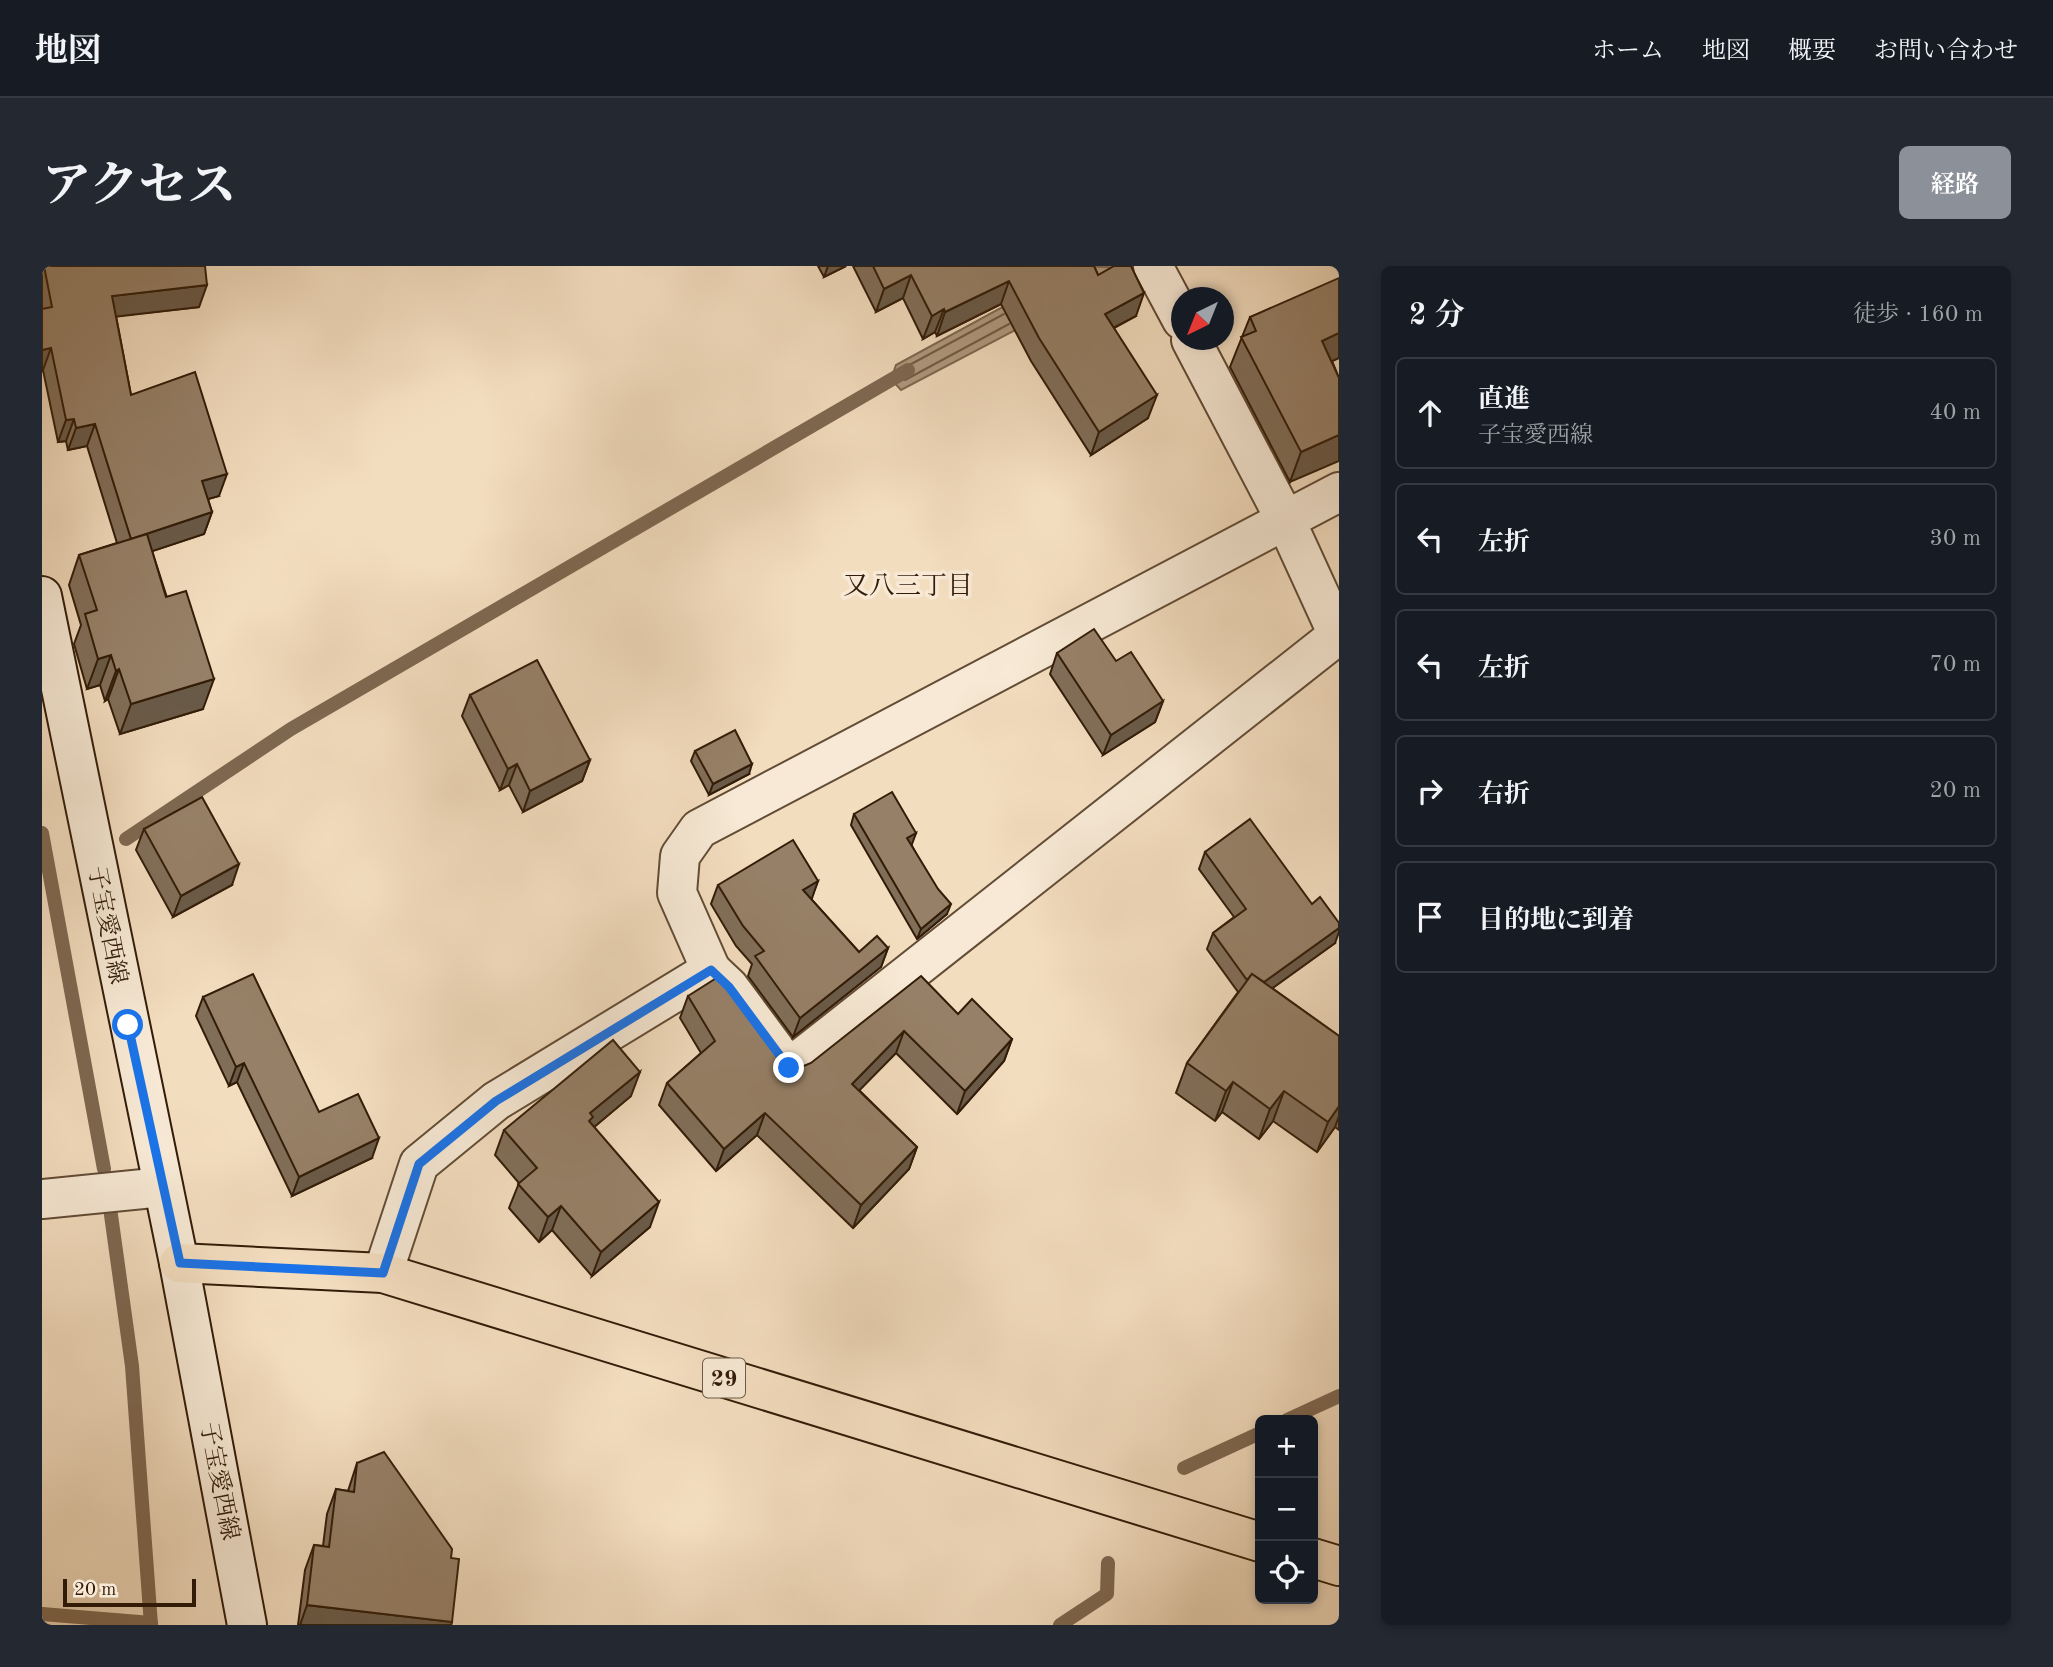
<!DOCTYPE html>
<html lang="ja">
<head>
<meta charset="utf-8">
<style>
	:root { --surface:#171b24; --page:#242831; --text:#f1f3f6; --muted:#9ea1a6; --line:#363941; --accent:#8c9099 }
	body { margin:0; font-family:"Old Standard TT","Noto Serif JP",serif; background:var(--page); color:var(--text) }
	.controls { position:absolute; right:21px; bottom:21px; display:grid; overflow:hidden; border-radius:10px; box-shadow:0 4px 10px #0003 }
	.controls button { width:63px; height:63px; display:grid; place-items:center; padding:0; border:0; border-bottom:2px solid var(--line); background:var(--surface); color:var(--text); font:35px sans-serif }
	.compass { position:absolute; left:1129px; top:21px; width:63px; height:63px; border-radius:50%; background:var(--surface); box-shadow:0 4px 10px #0003; rotate:223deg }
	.scale { position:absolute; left:21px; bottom:18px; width:133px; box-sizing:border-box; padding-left:7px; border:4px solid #321c08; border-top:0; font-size:19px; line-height:24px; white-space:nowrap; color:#321c08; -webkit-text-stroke:5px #f7e9d5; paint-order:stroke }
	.stop { position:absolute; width:21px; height:21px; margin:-16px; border:5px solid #1a73e8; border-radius:50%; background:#fff }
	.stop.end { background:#1a73e8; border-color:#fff; box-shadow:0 2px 7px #0008 }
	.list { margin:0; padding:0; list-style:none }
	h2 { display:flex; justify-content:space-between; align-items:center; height:91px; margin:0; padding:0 28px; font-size:30px }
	h2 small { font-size:23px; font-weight:400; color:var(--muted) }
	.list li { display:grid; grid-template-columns:46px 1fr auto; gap:21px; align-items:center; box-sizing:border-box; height:112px; margin:0 14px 14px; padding:0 14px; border:2px solid var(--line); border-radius:10px }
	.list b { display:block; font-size:26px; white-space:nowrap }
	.list p { margin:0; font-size:23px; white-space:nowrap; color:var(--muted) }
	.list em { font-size:23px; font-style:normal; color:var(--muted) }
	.icon { flex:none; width:38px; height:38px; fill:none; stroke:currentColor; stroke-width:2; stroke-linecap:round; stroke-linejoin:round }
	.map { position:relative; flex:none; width:1297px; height:1359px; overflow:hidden; border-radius:10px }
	header { display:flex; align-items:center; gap:42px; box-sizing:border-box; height:98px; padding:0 35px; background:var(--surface); border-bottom:2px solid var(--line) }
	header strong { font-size:33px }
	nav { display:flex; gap:38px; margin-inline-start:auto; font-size:24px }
	.intro { display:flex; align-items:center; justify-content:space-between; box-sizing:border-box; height:168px; padding:0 42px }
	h1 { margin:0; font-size:49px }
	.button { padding:18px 32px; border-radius:10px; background:var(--accent); color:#fff; font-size:24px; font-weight:700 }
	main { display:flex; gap:42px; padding:0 42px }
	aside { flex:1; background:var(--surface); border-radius:10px; box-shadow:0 4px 10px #0003 }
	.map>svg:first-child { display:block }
	.water { fill:#b19b81; stroke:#7e6851; stroke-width:2 }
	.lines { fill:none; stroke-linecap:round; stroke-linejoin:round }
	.shore { stroke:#725c44; stroke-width:2 }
	.stream { stroke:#7e6851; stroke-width:14 }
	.minor-casing { stroke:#624c36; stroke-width:42 }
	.secondary-casing { stroke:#321c08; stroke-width:42 }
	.primary-casing { stroke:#321c08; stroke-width:42 }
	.minor { stroke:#f7e9d5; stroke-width:38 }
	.secondary { stroke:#f7e9d5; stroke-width:38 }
	.primary { stroke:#f3ddbf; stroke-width:38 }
	.wall { fill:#816e59; stroke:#321c08; stroke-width:2 }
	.shaded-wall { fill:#695a48; stroke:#321c08; stroke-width:2 }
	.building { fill:#968067; stroke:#321c08; stroke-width:2 }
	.route { stroke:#1a73e8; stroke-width:9 }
	.labels { text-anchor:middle; stroke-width:7; stroke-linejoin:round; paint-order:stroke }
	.shield { fill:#f7e9d5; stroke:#6d5a46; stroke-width:2 }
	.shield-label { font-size:23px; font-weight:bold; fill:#321c08 }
	.street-label { font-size:24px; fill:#321c08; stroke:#f7e9d5 }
	.neighbourhood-label { font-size:26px; fill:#321c08; stroke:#f7e9d5 }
</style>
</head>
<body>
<header>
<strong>地図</strong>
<nav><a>ホーム</a><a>地図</a><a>概要</a><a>お問い合わせ</a></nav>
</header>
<div class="intro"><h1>アクセス</h1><a class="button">経路</a></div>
<main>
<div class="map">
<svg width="1297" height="1359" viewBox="0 0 1297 1359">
	<rect width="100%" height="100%" fill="#f3ddbf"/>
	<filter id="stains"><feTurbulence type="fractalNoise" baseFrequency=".00286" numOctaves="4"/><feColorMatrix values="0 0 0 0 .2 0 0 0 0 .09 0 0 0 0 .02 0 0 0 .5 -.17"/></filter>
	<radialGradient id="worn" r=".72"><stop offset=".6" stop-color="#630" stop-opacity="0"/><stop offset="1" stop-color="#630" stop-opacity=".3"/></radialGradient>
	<polygon class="water" points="1036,0 1092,2 859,124 849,113 854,99"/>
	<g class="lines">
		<polyline class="shore" points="962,48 860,103 858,112 863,114 967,58"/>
		<g class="stream">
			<polyline points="0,567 62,903"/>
			<polyline points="84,573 249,463 866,104"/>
			<polyline points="69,949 90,1100 109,1359"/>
			<polyline points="1245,1154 1297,1130"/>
			<polyline points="1142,1202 1218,1167"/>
			<polyline points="0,1348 109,1357"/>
			<polyline points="1018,1359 1065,1328 1066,1297"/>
		</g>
		<defs>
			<g id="minor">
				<polyline points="1111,0 1140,54"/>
				<polyline points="1149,74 1243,253 1297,371"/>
				<polyline points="669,704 687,721 747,802 1296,369"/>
				<polyline points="0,933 121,921"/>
				<polyline points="341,1007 377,898 454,835 669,704 635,627 638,590 657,563 1297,226"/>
			</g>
			<polyline id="secondary" points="0,330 137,997 205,1359"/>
			<g id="primary">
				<polyline points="137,997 341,1007 1218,1276"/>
				<polyline points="1271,1292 1297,1300"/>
			</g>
		</defs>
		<use href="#minor" class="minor-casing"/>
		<use href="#secondary" class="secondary-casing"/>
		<use href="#primary" class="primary-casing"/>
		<use href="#minor" class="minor"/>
		<use href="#secondary" class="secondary"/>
		<use href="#primary" class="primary"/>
	</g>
	<g class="wall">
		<polygon points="0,0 163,0 157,41 74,50 89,129 177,230 166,233 170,246 162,268 110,285 161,443 78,468 66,433 63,435 58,419 45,423 32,378 39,359 27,319 37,289 75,277 45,180 26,184 24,175 16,176 1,104 0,105"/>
		<polygon points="776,0 804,0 782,11"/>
		<polygon points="811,0 1052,0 1056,9 1094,50 1072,62 1106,152 1049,189 989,95 959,38 895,70 893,66 881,73 861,32 834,46"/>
		<polygon points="1208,51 1297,92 1290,95 1297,112 1248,216 1188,101"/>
		<polygon points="1015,387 1074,395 1121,435 1113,456 1061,489 1008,408"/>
		<polygon points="428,429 548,494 540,515 481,546 467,519 458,524 420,450"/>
		<polygon points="653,485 707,508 667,529 649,495"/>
		<polygon points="812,548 874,567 869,578 905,648 875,673 809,559"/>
		<polygon points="102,563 190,619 131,651 94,584"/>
		<polygon points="1163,586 1293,677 1230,722 1297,770 1297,864 1293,861 1275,886 1231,855 1217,873 1180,846 1173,855 1134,827 1145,797 1196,726 1165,683 1171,667 1192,651 1157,603"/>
		<polygon points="776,615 769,633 817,686 846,682 839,701 751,771 706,710 710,698 694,680 669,638 676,619"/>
		<polygon points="646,730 746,800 757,802 916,748 970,773 962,795 915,848 854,787 817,824 875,881 867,903 811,962 715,869 674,905 617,839 625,817 659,787 638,752"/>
		<polygon points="161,731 277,846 330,892 250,930 195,816 187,820 154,750"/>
		<polygon points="589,830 552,861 608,961 550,1010 510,964 497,976 467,942 477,917 453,889 462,864"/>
		<polygon points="315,1197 409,1292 410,1356 409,1359 256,1359 263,1304 272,1279 281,1280 285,1248 294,1223 306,1225"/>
	</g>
	<g class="shaded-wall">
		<polygon points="786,0 804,0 782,11"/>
		<polygon points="869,9 861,32 834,46 842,23"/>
		<polygon points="967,15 959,38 895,70 903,46"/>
		<polygon points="165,19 157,41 62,52 70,30"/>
		<polygon points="1102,27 1094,50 1054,71 1063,48"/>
		<polygon points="902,43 893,66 881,73 890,50"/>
		<polygon points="1297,67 1297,92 1269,105 1280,75"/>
		<polygon points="9,82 1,104 0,105 0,84"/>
		<polygon points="1115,129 1106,152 1049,189 1057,166"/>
		<polygon points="32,153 24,175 16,176 24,154"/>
		<polygon points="53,158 45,180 26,184 34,162"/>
		<polygon points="1297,169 1297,195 1248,216 1259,186"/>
		<polygon points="185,208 177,230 152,237 160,215"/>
		<polygon points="170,246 162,268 81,295 89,273"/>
		<polygon points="69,389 58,419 45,423 56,393"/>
		<polygon points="77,403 66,433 63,435 74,405"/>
		<polygon points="172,413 161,443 78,468 89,438"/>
		<polygon points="1121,435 1113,456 1061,489 1069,469"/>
		<polygon points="548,494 540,515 481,546 488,525"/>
		<polygon points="475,498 467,519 458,524 466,503"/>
		<polygon points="710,498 707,508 667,529 671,518"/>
		<polygon points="874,567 870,578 862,583 865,572"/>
		<polygon points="197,598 190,619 131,651 139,630"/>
		<polygon points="776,615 769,635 761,624"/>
		<polygon points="909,638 905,648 875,673 879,663"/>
		<polygon points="1297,662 1297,666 1293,677 1206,740 1212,723"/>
		<polygon points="846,682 839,701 751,771 758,752"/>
		<polygon points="862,765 854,787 802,840 810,818"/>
		<polygon points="970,773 962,795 915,848 923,825"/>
		<polygon points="202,797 195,816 187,820 194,801"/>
		<polygon points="598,806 589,830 545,867 548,847"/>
		<polygon points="1191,816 1180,846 1173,855 1184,825"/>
		<polygon points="1242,825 1231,855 1217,873 1228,843"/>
		<polygon points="1297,840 1297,850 1293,861 1275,886 1286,856"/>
		<polygon points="723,847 715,869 674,905 682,883"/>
		<polygon points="337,872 330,892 250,930 257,911"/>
		<polygon points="875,881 867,903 811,962 819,939"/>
		<polygon points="617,936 608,961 550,1010 559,986"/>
		<polygon points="519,940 510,964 497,976 506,951"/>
		<polygon points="265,1339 410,1356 409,1359 258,1359"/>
	</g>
	<g class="building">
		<polygon points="2,0 163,0 165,19 70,30 89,129 153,106 185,208 160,215 170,246 89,273 53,158 34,162 32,153 24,154 9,82 0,84 0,43 10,41"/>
		<polygon points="831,0 1052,0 1056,9 1072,0 1089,0 1102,27 1063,48 1115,129 1057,166 997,72 967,15 903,46 902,43 890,50 869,9 842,23"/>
		<polygon points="1297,12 1297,67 1280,75 1297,112 1297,169 1259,186 1199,71 1214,65 1208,51"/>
		<polygon points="105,268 124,331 144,325 172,413 89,438 77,403 74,405 69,389 56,393 43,348 55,344 37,289"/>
		<polygon points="1052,363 1074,395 1089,386 1121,435 1069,469 1015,387"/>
		<polygon points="495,394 548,494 488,525 475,498 466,503 428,429"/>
		<polygon points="693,464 710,498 671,518 653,485"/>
		<polygon points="850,526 874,567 865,572 896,623 909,638 879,663 812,548"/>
		<polygon points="160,531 197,598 139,630 102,563"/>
		<polygon points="1208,553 1270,638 1278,631 1297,657 1297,662 1222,716 1210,708 1205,714 1171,667 1204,643 1163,586"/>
		<polygon points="751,574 776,615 761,624 817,686 835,670 846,682 758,752 713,690 722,685 701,660 676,619"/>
		<polygon points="211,708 277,846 316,828 337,872 257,911 202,797 194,801 161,731"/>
		<polygon points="1210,708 1297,770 1297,840 1286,856 1242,825 1228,843 1191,816 1184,825 1145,797"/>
		<polygon points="879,710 916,748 930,733 970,773 923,825 862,765 810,818 875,881 819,939 723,847 682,883 625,817 673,775 646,730 676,711 737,793 746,800 757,802 769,797"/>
		<polygon points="571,774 598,806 548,847 551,851 547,855 617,936 559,986 519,940 506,951 476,918 495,902 462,864"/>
		<polygon points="342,1186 410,1283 409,1292 417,1293 410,1356 265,1339 272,1279 287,1281 294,1223 312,1226 315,1197"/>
	</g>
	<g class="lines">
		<polyline class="route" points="86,759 138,997 341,1007 377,898 454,835 669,704 687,721 747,802"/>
	</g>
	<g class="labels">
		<rect class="shield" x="661" y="1092.5" width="42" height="39" rx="5"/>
		<g class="shield-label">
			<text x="682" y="1120">29</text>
		</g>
		<g class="street-label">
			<text transform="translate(66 659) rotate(79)" y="8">子宝愛西線</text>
			<text transform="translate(178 1215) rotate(79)" y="8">子宝愛西線</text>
		</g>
		<g class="neighbourhood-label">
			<text x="866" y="328">又八三丁目</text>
		</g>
	</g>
	<rect width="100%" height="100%" filter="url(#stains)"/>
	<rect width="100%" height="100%" fill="url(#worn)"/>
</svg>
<div class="controls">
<button>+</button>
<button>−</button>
<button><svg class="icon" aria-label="locate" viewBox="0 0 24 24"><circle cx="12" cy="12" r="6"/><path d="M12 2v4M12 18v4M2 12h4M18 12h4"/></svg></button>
</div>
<svg class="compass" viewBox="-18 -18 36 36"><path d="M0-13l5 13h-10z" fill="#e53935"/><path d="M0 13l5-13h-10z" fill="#9ea1a6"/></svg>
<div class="scale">20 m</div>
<div class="stop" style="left:86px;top:759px"></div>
<div class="stop end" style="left:747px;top:802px"></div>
</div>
<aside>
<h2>2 分<small>徒歩 · 160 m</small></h2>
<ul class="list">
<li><svg class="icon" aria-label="ahead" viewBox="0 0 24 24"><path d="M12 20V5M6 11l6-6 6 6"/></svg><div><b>直進</b><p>子宝愛西線</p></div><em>40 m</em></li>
<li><svg class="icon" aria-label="left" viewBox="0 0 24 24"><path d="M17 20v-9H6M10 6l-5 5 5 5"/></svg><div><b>左折</b></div><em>30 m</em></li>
<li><svg class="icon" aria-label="left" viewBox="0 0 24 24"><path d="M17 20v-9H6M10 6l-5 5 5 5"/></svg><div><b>左折</b></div><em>70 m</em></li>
<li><svg class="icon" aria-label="right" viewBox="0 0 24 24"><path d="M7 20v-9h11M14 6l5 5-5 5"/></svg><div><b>右折</b></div><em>20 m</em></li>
<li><svg class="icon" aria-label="arrive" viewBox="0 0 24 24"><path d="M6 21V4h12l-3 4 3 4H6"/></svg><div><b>目的地に到着</b></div></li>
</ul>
</aside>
</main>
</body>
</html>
